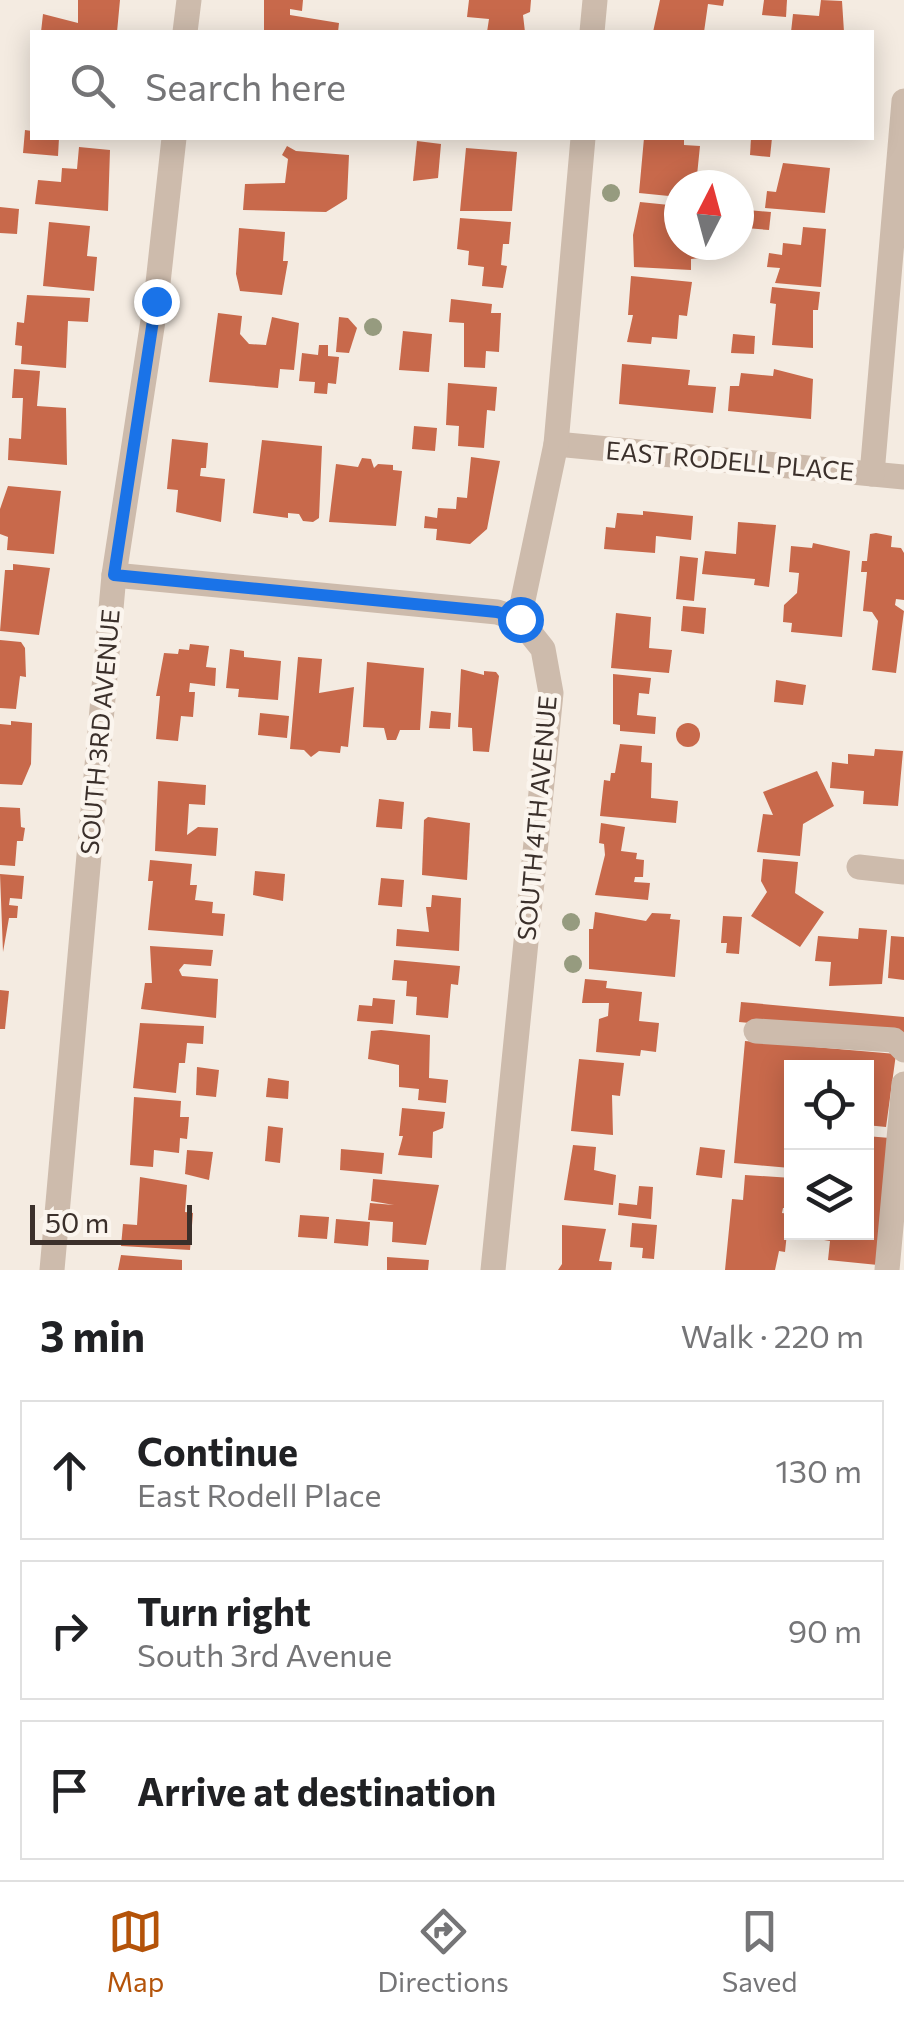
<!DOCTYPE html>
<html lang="en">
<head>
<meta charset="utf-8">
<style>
	:root { --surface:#fff; --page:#f6f6f6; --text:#202124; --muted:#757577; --line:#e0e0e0; --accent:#b45309 }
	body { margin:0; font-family:Commissioner,sans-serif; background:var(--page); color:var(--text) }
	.controls { position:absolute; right:30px; bottom:30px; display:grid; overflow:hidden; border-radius:0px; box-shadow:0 5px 25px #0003 }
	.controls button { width:90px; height:90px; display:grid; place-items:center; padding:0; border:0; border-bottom:2px solid var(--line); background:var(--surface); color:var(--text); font:50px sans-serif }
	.compass { position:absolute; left:664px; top:170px; width:90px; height:90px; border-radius:50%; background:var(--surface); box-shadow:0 5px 25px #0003; rotate:6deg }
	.scale { position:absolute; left:30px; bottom:25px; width:162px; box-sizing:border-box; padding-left:10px; border:5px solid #3b302b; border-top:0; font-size:28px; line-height:35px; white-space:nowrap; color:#3b302b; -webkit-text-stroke:8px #fbf5ee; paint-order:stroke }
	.stop { position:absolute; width:30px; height:30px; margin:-22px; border:8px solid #1a73e8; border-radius:50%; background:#fff }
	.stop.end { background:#1a73e8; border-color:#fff; box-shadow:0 2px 10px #0008 }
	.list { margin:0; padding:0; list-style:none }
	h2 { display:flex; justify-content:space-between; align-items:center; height:130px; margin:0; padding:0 40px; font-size:42px }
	h2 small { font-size:32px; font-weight:400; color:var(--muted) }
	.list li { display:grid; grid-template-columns:65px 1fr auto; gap:30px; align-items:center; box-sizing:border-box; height:140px; margin:0 20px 20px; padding:0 20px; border:2px solid var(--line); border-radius:0px }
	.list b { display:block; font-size:38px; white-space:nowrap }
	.list p { margin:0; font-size:32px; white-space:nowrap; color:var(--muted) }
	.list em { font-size:32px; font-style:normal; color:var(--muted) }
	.icon { flex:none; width:55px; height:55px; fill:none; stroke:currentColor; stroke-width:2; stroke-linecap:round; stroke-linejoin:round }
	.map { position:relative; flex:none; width:904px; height:1270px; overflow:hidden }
	.search { position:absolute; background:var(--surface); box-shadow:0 5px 25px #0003; left:30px; right:30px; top:30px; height:110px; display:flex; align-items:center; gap:25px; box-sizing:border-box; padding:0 35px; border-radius:0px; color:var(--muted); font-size:38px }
	.sheet { height:610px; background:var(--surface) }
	nav { display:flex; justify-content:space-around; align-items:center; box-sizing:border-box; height:140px; border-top:2px solid var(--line); background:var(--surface); font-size:28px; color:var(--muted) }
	nav a { display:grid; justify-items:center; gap:5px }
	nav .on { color:var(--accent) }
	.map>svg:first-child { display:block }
	.building { fill:#c8694b }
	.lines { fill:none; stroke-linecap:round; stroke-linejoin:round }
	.minor { stroke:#cdbbac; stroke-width:25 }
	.tree { fill:#969b7f }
	.route { stroke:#1a73e8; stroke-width:12 }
	.labels { text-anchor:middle; stroke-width:9; stroke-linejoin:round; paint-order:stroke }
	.street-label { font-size:25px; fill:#3b302b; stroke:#fbf5ee }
</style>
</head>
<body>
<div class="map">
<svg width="904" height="1270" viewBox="0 0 904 1270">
	<rect width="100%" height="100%" fill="#f4ebe1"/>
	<g class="building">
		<polygon points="78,0 120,0 117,32 41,32 43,14 78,23"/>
		<polygon points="264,0 303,0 302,11 290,9 290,15 339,23 338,32 264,32"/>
		<polygon points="469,0 531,0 530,12 523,15 525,32 487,32 489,19 467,17"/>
		<polygon points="660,0 724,0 723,6 708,4 704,32 653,32"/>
		<polygon points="764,0 787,0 786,17 762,15"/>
		<polygon points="821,0 842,1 844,32 791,32 793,14 819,16"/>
		<polygon points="25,130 32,131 32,138 59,138 58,156 23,153"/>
		<polygon points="644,138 684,138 684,145 700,146 696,185 679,185 679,197 639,193"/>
		<polygon points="751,138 772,138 770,157 750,155"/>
		<polygon points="417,141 441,144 438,178 413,181"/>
		<polygon points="287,146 296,151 349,155 347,199 326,212 243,210 245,184 285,183 288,159 282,155"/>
		<polygon points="79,147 110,150 108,211 35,204 38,180 61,182 62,168 77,169"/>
		<polygon points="466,148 517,152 512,211 460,211"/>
		<polygon points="783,163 830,168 825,213 765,208 767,191 776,192"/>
		<polygon points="640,202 679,206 679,245 706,245 700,258 691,259 691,270 634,267 633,235"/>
		<polygon points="0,207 19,209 17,234 0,233"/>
		<polygon points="748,210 771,212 769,230 746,228"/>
		<polygon points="460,218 511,222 509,244 503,244 501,265 507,266 503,288 482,286 484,267 468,265 469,251 457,249"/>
		<polygon points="49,222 90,226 87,256 97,257 94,291 43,286"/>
		<polygon points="803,227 826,229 821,287 775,283 780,268 767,267 769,253 782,255 783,243 801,245"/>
		<polygon points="239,228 285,232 283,261 288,261 282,295 240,291 236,274"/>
		<polygon points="631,276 692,282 687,316 679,315 677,339 652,337 651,344 627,342 633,315 628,315"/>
		<polygon points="772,287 820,292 818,310 813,310 813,348 772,345 776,304 770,303"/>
		<polygon points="27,295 90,298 88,322 68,321 66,368 21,364 22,346 15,345 17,322 24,323"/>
		<polygon points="451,299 492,304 491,313 501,313 499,352 486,351 485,368 464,367 464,323 449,322"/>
		<polygon points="218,313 242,316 240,334 249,344 266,345 272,317 299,323 294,370 280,369 278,388 209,382"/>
		<polygon points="339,317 348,318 357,328 349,353 336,352"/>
		<polygon points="403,331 432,334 429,372 399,370"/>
		<polygon points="733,334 755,336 754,354 731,353"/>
		<polygon points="319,345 328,345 328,356 339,357 336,384 328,383 327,394 314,393 315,382 299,381 302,353 318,355"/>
		<polygon points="622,364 690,370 688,385 716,387 713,413 619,404"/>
		<polygon points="14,369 40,371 37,406 66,408 67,465 8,460 9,438 21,439 22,419 23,398 12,398"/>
		<polygon points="774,369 813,379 811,419 728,411 730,386 739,386 741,373 773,376"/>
		<polygon points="448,383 497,387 495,411 487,410 484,448 458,446 459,426 446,425"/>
		<polygon points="414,426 437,428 435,451 412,449"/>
		<polygon points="172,439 208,443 206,468 201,468 200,476 225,479 221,522 176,512 178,490 167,489"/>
		<polygon points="262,440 322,446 319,518 313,522 303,521 299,514 288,513 288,518 253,513"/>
		<polygon points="471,457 500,461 487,529 470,544 436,540 437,529 424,528 425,516 437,518 438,508 456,509 457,497 467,498"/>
		<polygon points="362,458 371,459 374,468 378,464 393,465 393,470 402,471 396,526 329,522 336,464 358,467"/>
		<polygon points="8,486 61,491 54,554 7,550 8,537 0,534 0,509"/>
		<polygon points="643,511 693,516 691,540 656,536 655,553 604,549 606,527 615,528 617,513 643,515"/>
		<polygon points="738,522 776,525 769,587 754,585 755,579 702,574 705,551 736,554"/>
		<polygon points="876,533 892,536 891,547 901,548 904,553 904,600 896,599 895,605 904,611 896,673 872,670 878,621 872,612 863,611 867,572 861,572 862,561 867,561 870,534"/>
		<polygon points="813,543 850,551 842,637 791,632 792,623 783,622 784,605 797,593 799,573 789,572 791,546 812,548"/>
		<polygon points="680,556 698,558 694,601 676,599"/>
		<polygon points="13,564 50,568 39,635 0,631 5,570 13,570"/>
		<polygon points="683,606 706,608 704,634 681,631"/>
		<polygon points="616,613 651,617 649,648 672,650 669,673 611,668"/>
		<polygon points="0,640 21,642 25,648 26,677 20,676 16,709 0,708"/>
		<polygon points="190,644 209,646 206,667 216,668 215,686 190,683 189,692 195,692 193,717 181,716 178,741 156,739 160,696 156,696 164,653 178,654 179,649 189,650"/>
		<polygon points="230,649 244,651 244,657 281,661 278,700 238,697 239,689 226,688"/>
		<polygon points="298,657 322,659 319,693 354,687 348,747 341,746 340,753 319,751 311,757 304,750 290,749"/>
		<polygon points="367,662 424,668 420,730 400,730 396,740 387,740 384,728 363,727"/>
		<polygon points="461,669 484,675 484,671 496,672 499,676 489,752 473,751 472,728 458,727"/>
		<polygon points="613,674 651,678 649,694 639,693 637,715 656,717 655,734 620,731 620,725 613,724"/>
		<polygon points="776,680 806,685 803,705 774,702"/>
		<polygon points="431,711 451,713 450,729 429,728"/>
		<polygon points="260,713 289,716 287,738 258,735"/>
		<polygon points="11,721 32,723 31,764 22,785 0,784 0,724 11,725"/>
		<circle cx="688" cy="735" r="12"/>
		<polygon points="620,744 642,746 641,762 652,763 651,798 678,801 676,823 600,816 604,780 610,781 611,773 615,773"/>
		<polygon points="875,749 903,751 898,806 863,804 864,791 830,788 832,762 848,764 848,754 874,756"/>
		<polygon points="817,771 834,806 803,824 800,856 757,852 763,814 773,815 763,792"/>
		<polygon points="158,781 206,785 205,805 189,804 187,835 198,827 218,828 216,856 155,851"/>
		<polygon points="379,799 404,802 402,829 376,827"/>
		<polygon points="0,807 20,808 21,827 25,828 23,841 17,841 15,866 0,865"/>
		<polygon points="428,817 470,823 467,880 422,875 424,820"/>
		<polygon points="601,823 625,827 621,851 637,853 636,859 644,860 643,877 635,877 634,882 650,883 648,900 595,895 605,855 604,844 599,843"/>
		<polygon points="763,859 798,862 795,893 824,912 800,947 751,916 767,892 761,881"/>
		<polygon points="150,860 192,864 190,885 197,885 195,900 213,902 212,913 225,914 223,936 148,930 153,881 148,881"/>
		<polygon points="255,871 285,874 283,901 253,895"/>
		<polygon points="0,874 24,876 22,899 10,898 9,905 18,906 17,918 9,918 3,952"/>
		<polygon points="381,878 404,880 402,907 378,905"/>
		<polygon points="432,895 461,898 459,951 396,946 397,929 429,932 426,907 431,907"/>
		<polygon points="595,912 646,921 652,913 671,914 670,919 680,920 675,977 589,969 589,929 593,929"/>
		<polygon points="723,916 742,917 739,954 726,953 727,943 721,943"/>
		<polygon points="859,928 887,930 882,984 829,986 831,962 815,961 818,936 858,939"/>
		<polygon points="891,936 904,937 904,980 888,978"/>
		<polygon points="150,946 213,950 211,966 184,964 179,970 182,976 218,979 216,1018 141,1009 145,983 152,983"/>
		<polygon points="394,960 460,966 458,985 451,984 448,1018 416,1015 417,997 406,996 407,981 392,980"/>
		<polygon points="585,979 607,981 606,988 642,992 639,1021 659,1023 656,1052 641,1050 640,1056 596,1052 599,1019 608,1016 609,1003 582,1003"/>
		<polygon points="0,990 9,991 5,1029 0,1029"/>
		<polygon points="373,998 395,1000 393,1024 357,1021 359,1005 372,1006"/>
		<polygon points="741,1002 904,1017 904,1037 739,1022"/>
		<polygon points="140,1023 204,1026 203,1044 187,1043 185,1063 179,1063 176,1093 133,1088"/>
		<polygon points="381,1030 430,1035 429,1078 448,1080 446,1103 418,1100 419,1089 399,1087 399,1065 368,1059 371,1031"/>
		<polygon points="745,1041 896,1054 886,1127 866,1125 866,1068 792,1068 790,1168 734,1163"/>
		<polygon points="579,1059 624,1063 620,1096 612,1095 613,1135 571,1131"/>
		<polygon points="197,1067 219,1070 216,1097 196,1095"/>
		<polygon points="268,1078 289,1081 288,1099 266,1097"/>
		<polygon points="134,1097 181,1101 180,1117 189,1117 187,1139 180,1138 179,1153 154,1150 153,1167 130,1165"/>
		<polygon points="402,1108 445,1112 443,1128 433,1132 432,1158 398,1155 403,1136 399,1136"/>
		<polygon points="268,1126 283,1128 280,1163 265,1161"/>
		<polygon points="866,1136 890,1138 878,1265 828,1260 830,1241 824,1240 825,1232 866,1232"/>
		<polygon points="573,1145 596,1147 594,1170 616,1175 613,1205 564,1200"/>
		<polygon points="700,1147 725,1150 722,1178 696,1175"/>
		<polygon points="341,1149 384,1153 382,1174 340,1170"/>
		<polygon points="187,1150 213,1152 209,1180 185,1174"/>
		<polygon points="745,1175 792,1178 792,1208 783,1208 782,1213 789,1214 785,1252 779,1251 775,1270 725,1270 732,1199 743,1200"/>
		<polygon points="140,1177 187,1185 185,1212 193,1213 190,1250 121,1246 123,1224 137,1225"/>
		<polygon points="373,1179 439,1185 426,1245 392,1242 393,1222 368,1220 370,1203 394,1205 371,1201"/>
		<polygon points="639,1186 653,1187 651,1219 618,1215 619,1203 637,1205"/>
		<polygon points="300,1215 329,1217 327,1239 298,1237"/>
		<polygon points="336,1219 370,1222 368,1246 334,1243"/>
		<polygon points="632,1223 657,1225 654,1259 642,1258 643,1248 630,1247"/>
		<polygon points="562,1225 606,1229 599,1261 612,1262 611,1270 558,1270 562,1264"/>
		<polygon points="121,1255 182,1260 182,1270 118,1270"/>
		<polygon points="387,1257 429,1260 428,1270 387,1270"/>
	</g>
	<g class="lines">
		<g class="minor">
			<polyline points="185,32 189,0"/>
			<polyline points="592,32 595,0"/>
			<polyline points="556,444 904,477"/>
			<polyline points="872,474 904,101"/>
			<polyline points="114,575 497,612 519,619"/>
			<polyline points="859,867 904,872"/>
			<polyline points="756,1031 894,1040 904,1050"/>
			<polyline points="52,1270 114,575 156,301 174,138"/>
			<polyline points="493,1270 551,693 543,649 519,619 556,444 583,138"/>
			<polyline points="887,1270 904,1084"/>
		</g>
	</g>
	<g class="tree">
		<circle cx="611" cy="193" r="9"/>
		<circle cx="373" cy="327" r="9"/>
		<circle cx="571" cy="922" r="9"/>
		<circle cx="573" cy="964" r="9"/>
	</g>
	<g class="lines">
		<polyline class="route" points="156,301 114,575 497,612 520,619"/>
	</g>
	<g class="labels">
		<g class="street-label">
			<text transform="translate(730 461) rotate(5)" y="9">EAST RODELL PLACE</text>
			<text transform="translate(100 732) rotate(-85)" y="9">SOUTH 3RD AVENUE</text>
			<text transform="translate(537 818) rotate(-85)" y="9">SOUTH 4TH AVENUE</text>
		</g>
	</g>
</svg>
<div class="controls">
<button><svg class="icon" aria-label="locate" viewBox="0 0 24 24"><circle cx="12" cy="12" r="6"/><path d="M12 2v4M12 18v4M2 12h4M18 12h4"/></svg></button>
<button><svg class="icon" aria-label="layers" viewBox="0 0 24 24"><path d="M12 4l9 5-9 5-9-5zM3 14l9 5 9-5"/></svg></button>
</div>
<svg class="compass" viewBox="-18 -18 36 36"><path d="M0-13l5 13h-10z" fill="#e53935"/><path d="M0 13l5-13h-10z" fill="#757577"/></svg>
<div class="scale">50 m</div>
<div class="stop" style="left:520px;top:619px"></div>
<div class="stop end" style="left:156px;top:301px"></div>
<div class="search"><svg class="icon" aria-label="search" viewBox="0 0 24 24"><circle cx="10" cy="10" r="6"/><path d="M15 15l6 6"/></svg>Search here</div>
</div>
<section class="sheet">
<h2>3 min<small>Walk · 220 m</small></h2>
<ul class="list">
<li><svg class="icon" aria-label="ahead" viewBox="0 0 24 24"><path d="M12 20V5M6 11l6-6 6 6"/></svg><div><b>Continue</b><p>East Rodell Place</p></div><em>130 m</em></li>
<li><svg class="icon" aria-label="right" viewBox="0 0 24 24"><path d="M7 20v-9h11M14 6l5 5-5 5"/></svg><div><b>Turn right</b><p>South 3rd Avenue</p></div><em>90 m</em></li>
<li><svg class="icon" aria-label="arrive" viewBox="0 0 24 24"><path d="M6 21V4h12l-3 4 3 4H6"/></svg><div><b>Arrive at destination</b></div></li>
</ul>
</section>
<nav>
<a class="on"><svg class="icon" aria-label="map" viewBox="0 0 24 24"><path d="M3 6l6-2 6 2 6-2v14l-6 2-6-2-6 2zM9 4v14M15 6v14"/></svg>Map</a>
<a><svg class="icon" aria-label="directions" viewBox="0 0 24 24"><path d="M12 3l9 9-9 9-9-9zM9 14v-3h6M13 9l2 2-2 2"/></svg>Directions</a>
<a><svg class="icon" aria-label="saved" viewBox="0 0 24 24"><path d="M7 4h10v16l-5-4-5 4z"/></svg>Saved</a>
</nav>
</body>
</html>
